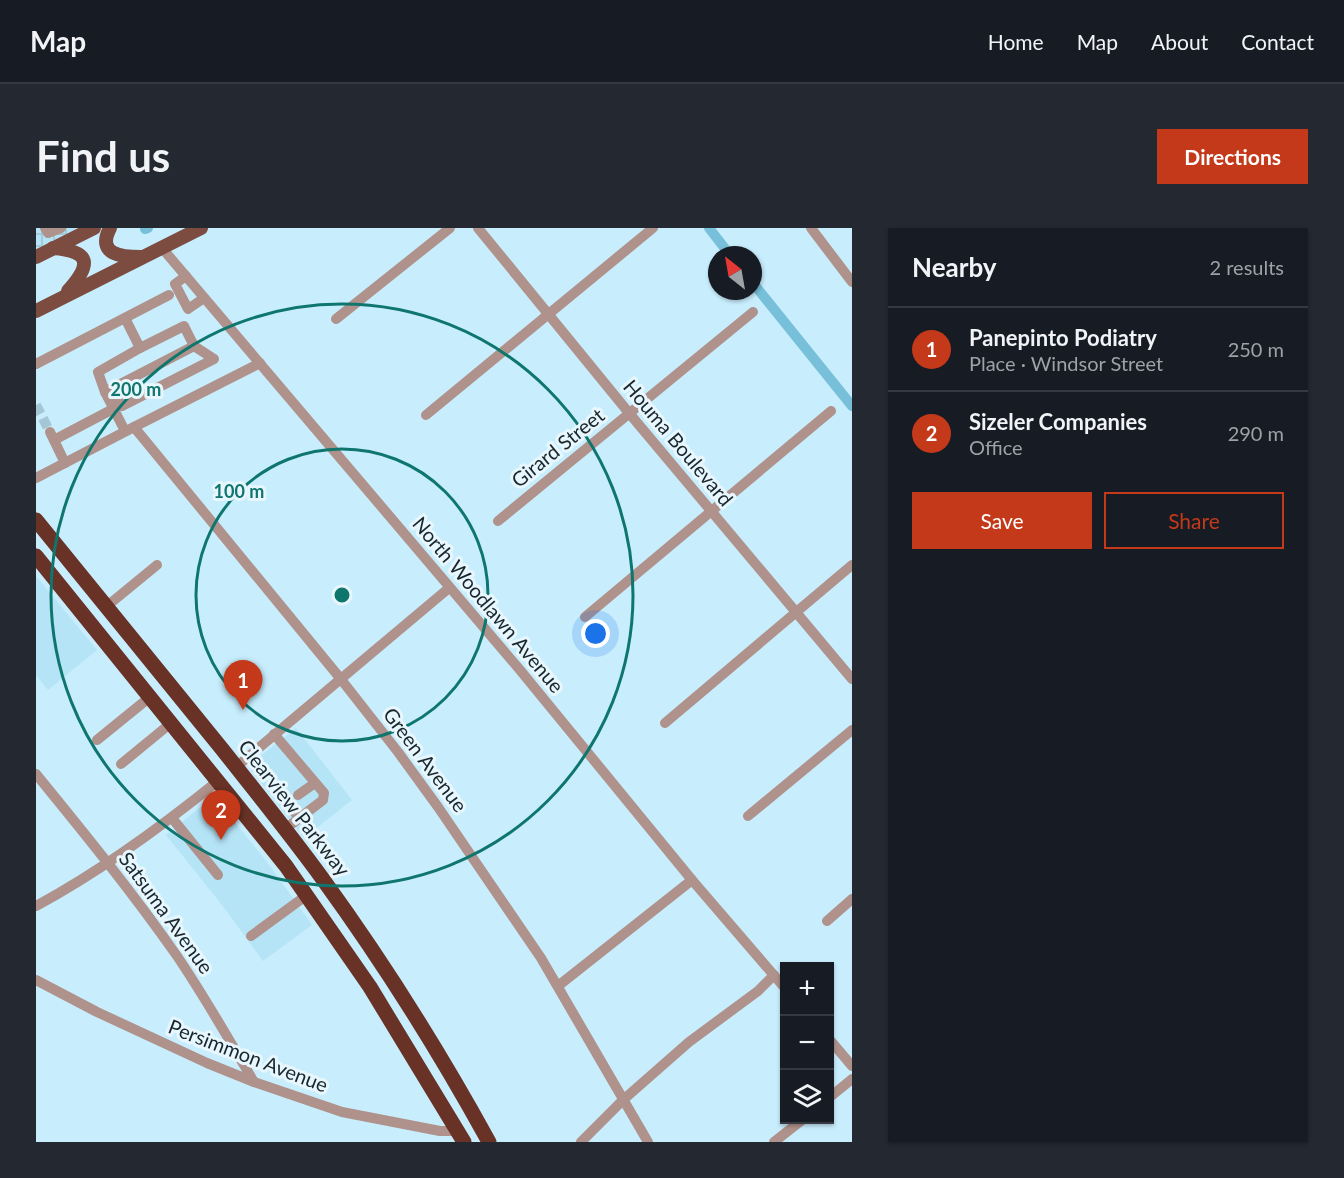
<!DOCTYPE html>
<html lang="en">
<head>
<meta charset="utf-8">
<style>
	:root { --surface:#171b24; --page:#242831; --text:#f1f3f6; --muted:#9ea1a6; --line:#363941; --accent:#c33919 }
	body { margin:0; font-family:Lato,sans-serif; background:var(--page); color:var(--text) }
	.controls { position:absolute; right:18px; bottom:18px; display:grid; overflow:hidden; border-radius:0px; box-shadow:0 2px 4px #0004 }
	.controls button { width:54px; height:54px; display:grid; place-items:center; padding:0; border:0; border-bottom:2px solid var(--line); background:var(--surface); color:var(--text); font:30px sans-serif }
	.compass { position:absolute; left:672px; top:18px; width:54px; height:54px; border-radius:50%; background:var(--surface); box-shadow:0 2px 4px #0004; rotate:329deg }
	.you { position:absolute; left:560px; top:406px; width:21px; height:21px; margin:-15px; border:4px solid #fff; border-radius:50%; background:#1a73e8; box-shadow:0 0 0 9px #1a73e833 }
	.badge { display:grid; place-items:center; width:39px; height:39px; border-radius:50%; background:var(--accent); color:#fff; font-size:20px; font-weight:700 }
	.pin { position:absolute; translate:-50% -50px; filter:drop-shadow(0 2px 3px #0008) }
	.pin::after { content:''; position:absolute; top:32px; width:21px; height:18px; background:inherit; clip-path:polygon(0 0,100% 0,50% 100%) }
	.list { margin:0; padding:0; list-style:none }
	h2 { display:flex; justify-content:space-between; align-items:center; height:78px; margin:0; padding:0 24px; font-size:26px }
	h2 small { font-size:20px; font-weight:400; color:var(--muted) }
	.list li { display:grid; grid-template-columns:39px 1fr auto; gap:18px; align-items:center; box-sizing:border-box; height:84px; padding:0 24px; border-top:2px solid var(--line) }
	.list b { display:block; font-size:22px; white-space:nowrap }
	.list p { margin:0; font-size:20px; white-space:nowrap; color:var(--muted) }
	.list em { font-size:20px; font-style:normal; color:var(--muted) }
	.actions { display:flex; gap:12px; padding:18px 24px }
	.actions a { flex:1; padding:14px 0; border:2px solid var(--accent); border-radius:0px; text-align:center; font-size:21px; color:var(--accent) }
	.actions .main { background:var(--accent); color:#fff }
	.icon { flex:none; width:33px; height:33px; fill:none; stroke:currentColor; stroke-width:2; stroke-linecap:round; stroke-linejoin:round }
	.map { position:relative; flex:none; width:816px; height:914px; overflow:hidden; border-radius:0px }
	header { display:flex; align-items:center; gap:36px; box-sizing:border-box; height:84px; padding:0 30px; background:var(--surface); border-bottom:2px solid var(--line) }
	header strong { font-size:28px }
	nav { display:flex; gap:33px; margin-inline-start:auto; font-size:21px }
	.intro { display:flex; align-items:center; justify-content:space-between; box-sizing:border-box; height:144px; padding:0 36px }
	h1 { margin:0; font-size:42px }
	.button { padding:15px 27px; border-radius:0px; background:var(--accent); color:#fff; font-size:21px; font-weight:700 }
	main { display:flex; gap:36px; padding:0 36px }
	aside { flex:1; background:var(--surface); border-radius:0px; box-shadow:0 2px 4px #0004 }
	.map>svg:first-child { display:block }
	.built { fill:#b5e4f7 }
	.industrial { fill:url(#industrial-grid) }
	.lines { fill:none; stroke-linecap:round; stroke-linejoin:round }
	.canal { stroke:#78bfda; stroke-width:10 }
	.minor-tunnel { stroke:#a5c6d4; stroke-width:10; stroke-dasharray:10 5; stroke-linecap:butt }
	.minor { stroke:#af928b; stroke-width:10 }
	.major { stroke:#7c4c40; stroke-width:14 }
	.highway { stroke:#683226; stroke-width:15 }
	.ring { fill:none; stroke:#0f766e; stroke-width:3 }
	.labels { text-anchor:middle; stroke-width:6; stroke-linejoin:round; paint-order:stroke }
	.street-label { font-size:20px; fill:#19272d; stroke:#e8f7fe }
	.centre { fill:#0f766e; stroke:#e8f7fe; stroke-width:3 }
	.ring-label { font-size:18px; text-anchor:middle; font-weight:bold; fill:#0f766e; stroke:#e8f7fe; stroke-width:6; stroke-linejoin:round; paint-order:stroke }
</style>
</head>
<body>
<header>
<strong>Map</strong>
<nav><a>Home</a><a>Map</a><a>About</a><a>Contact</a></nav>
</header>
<div class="intro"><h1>Find us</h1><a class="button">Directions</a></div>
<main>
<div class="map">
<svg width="816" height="914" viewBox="0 0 816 914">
	<defs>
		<pattern id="industrial-grid" width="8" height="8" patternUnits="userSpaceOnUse" patternTransform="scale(1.5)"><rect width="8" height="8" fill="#b5e4f7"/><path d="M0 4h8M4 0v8" fill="none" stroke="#9bc4d4"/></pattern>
	</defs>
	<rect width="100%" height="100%" fill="#c8eefe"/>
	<g class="built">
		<polygon points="0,348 61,422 12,462 0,447"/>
		<polygon points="260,500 316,572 268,610 212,538"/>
		<polygon points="178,568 234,638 276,697 227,733 186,677 130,607"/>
	</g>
	<polygon class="industrial" points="0,0 42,0 0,21"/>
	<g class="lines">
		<g class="canal">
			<polyline points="673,0 694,27"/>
			<polyline points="109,1 112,0"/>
			<polyline points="717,55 816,178"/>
		</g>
		<polyline class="minor-tunnel" points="0,177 14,204"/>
		<g class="minor">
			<polyline points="9,0 12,5 25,0"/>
			<polyline points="442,0 593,185 816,451"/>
			<polyline points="775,0 816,54"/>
			<polyline points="126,20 484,442 656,652 748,759"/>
			<polyline points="150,48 139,56 152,81 168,70"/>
			<polyline points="300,91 414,0"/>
			<polyline points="0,136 133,67"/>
			<polyline points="74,161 86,178 178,131 158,118 148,98 104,120 89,90"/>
			<polyline points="69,164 62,144 104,120"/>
			<polyline points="390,187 617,0"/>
			<polyline points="98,199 304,450 362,524 402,579 505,730 612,914"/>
			<polyline points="89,203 69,164 158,118"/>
			<polyline points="14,204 29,235"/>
			<polyline points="18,212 77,181"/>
			<polyline points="0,250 98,199 224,135"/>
			<polyline points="462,293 717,84"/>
			<polyline points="71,378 121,337"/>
			<polyline points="549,389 795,183"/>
			<polyline points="629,495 816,337"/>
			<polyline points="238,506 288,565 287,572 249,601"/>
			<polyline points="61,512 114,469"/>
			<polyline points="85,536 135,495"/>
			<polyline points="200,539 413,360"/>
			<path d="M0,546c49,60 97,119 141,182 28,41 52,84 77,126"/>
			<polyline points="262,567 279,555"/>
			<polyline points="256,577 257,582 263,590"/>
			<polyline points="712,588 816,502"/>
			<polyline points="136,590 182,647"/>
			<path d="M0,678c65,-35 125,-79 182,-125"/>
			<polyline points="791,693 816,671"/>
			<polyline points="215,708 271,667"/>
			<polyline points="0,752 61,784 171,835 218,854 306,884 404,903 421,903"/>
			<polyline points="522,758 656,652"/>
			<polyline points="794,812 816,838"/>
			<polyline points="794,869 816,851"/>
			<polyline points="545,914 587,872 653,814 722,763 738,747"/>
			<polyline points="738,914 766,892"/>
		</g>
		<g class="major">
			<path d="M74,0c-14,27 12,29 31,29"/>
			<path d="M17,20c39,3 38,17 15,43"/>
			<polyline points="0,29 58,0"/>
			<polyline points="0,83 165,0"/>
		</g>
		<g class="highway">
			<path d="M0,292c62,77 124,152 186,229 34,43 68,85 100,129 61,84 117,173 167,264"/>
			<polyline points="0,328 250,638 334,759 428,914"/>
		</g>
	</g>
	<g class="ring">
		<circle cx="306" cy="367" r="146"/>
		<circle cx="306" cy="367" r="291"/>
	</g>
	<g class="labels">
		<g class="street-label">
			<text transform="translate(642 215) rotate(50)" y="7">Houma Boulevard</text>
			<text transform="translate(522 220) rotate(-39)" y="7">Girard Street</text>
			<text transform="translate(452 377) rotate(50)" y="7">North Woodlawn Avenue</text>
			<text transform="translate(389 532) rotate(53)" y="7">Green Avenue</text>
			<text transform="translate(258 580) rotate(52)" y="7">Clearview Parkway</text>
			<text transform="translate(130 685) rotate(54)" y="7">Satsuma Avenue</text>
			<text transform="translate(212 828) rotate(21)" y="7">Persimmon Avenue</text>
		</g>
	</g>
	<circle cx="306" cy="367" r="9" class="centre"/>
	<g class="ring-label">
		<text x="100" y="168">200 m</text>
		<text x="203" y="270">100 m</text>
	</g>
</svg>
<div class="controls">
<button>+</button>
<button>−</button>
<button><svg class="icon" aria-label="layers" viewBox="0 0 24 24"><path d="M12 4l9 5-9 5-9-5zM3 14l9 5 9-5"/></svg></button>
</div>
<svg class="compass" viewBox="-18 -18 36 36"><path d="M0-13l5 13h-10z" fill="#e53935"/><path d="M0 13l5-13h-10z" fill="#9ea1a6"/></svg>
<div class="you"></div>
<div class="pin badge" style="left:207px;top:482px">1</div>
<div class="pin badge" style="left:185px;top:612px">2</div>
</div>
<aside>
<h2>Nearby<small>2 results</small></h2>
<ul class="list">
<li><span class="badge">1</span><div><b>Panepinto Podiatry</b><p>Place · Windsor Street</p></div><em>250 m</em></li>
<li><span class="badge">2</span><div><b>Sizeler Companies</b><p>Office</p></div><em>290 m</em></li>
</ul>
<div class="actions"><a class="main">Save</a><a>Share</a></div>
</aside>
</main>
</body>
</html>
